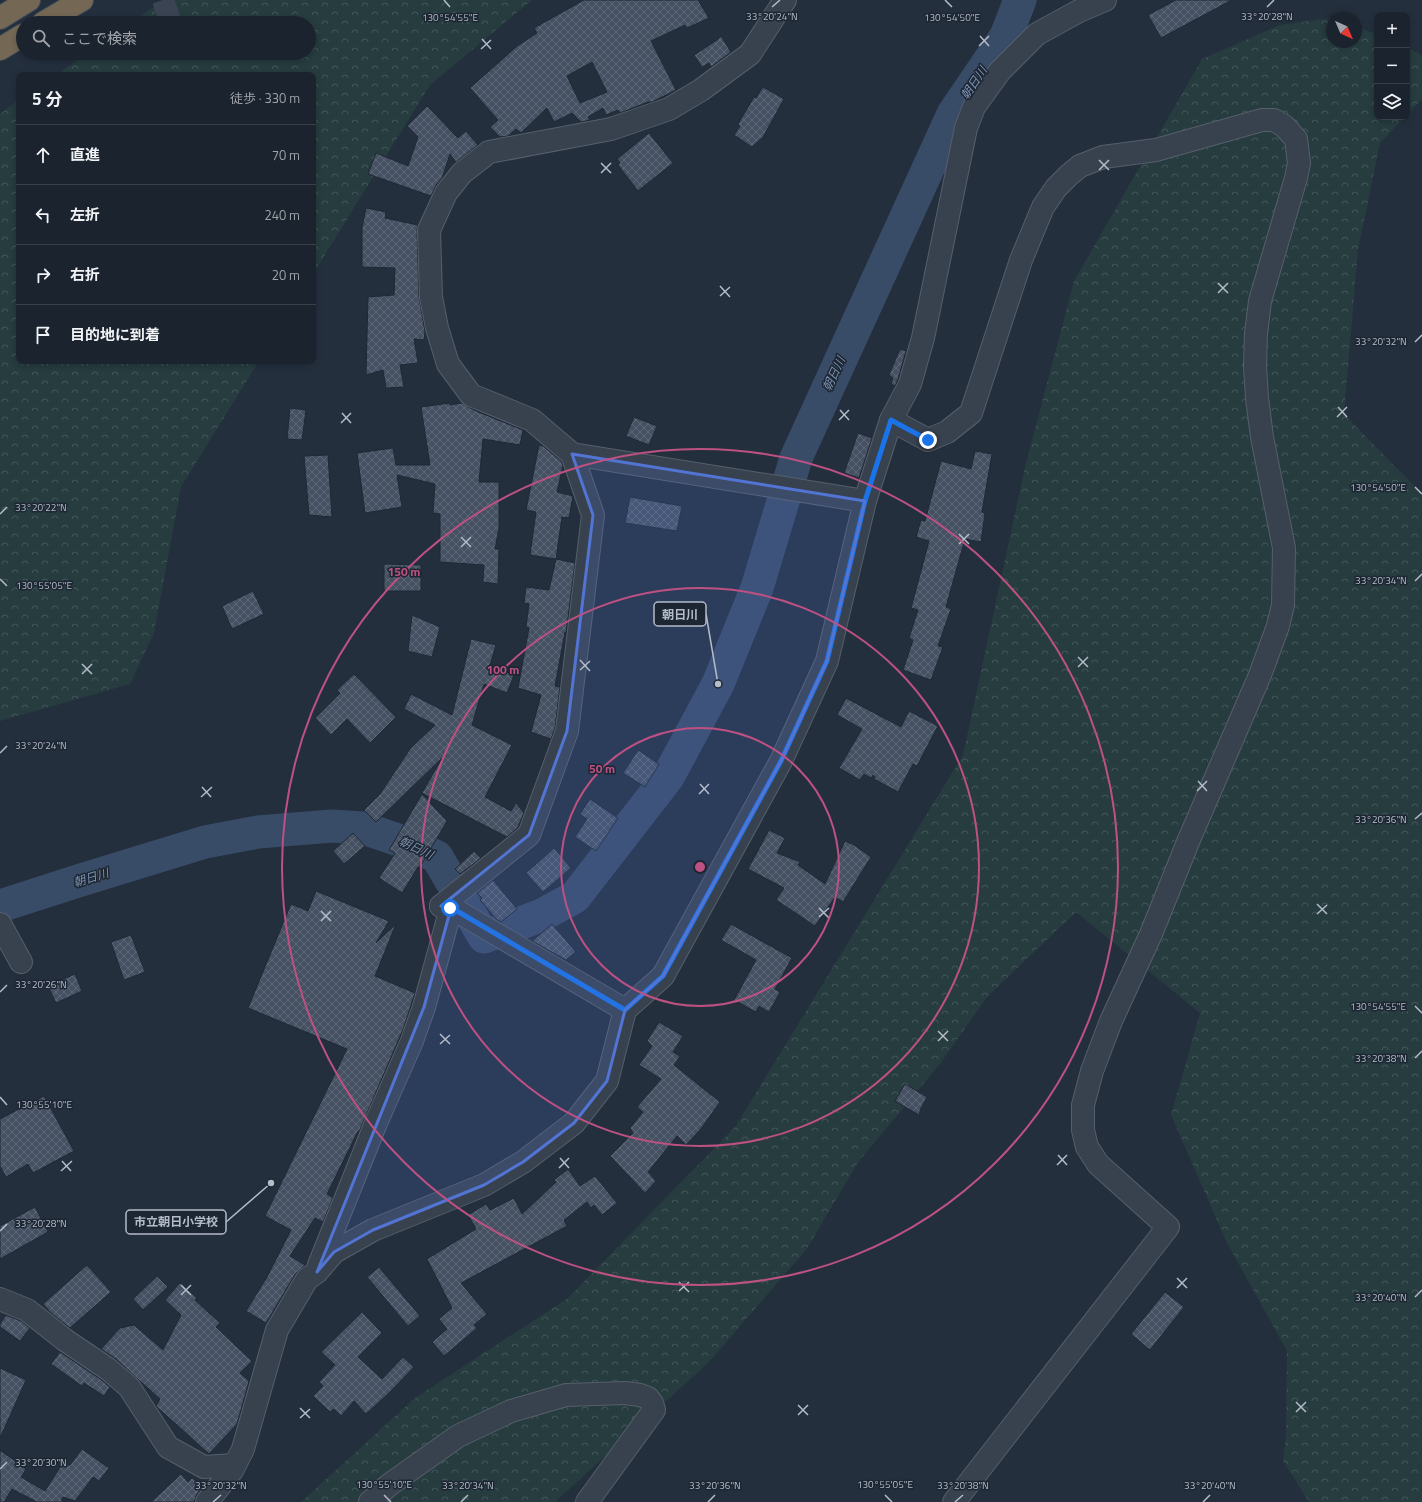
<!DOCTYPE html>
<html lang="ja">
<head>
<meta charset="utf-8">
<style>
	:root { --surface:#1b232e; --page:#282f3a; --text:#f1f3f6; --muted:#a0a4aa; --line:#39404a }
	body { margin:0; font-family:"Titillium Web","Noto Sans JP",sans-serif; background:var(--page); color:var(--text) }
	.controls { position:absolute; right:12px; top:12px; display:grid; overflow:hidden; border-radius:8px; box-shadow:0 2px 6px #0003 }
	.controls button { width:36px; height:36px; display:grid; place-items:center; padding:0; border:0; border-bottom:1px solid var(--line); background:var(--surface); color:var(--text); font:20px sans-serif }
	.compass { position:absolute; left:1326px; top:12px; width:36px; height:36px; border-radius:50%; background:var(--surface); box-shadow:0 2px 6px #0003; rotate:136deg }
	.stop { position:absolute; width:12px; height:12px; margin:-9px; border:3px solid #1a73e8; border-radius:50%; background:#fff }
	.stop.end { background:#1a73e8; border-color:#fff; box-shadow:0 1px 4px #0008 }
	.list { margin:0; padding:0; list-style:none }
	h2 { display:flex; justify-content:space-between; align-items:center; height:52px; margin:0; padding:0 16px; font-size:17px }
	h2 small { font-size:13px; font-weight:400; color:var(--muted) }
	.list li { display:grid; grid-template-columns:26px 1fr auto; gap:12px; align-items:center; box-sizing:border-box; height:60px; padding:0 16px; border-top:1px solid var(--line) }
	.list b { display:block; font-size:15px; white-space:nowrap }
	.list em { font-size:13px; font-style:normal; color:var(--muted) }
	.icon { flex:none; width:22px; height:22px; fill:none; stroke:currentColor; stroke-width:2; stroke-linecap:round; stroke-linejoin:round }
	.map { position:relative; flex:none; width:1422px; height:1502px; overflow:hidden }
	.search { position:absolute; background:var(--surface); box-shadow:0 2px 6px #0003; left:16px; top:16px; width:300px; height:44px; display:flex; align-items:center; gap:10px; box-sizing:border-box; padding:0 14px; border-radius:22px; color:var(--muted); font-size:15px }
	.panel { position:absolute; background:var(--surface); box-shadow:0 2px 6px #0003; left:16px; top:72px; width:300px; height:292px; border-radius:8px }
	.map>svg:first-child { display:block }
	.forest { fill:url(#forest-crowns) }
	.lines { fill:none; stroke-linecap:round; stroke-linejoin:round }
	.river { stroke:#394c67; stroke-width:33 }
	.building { fill:url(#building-cross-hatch); stroke:#1f2835; fill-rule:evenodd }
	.minor-tunnel { stroke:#3a4453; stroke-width:22; stroke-dasharray:22 11; stroke-linecap:butt }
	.minor-casing { stroke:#565f6c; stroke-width:24 }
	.highway-casing { stroke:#434c59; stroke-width:24 }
	.minor { stroke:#38414e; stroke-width:22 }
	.highway { stroke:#746855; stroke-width:22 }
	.route { stroke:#1a73e8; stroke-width:5 }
	.marked { fill:#5274d3; fill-opacity:0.2; stroke:#5274d3; stroke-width:3; stroke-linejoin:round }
	.ticks { fill:none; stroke:#b4bcc9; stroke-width:1.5 }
	.ring { fill:none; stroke:#bd5182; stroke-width:2 }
	.labels { text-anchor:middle; stroke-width:3; stroke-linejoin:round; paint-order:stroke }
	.water-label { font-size:12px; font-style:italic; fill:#7c92b1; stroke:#1d2633 }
	.ticks-label { font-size:10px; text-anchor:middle; fill:#b4bcc9; stroke:#1d2633; stroke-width:3; stroke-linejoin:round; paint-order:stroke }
	.centre { fill:#bd5182; stroke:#1d2633; stroke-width:2 }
	.ring-label { font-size:12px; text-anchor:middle; font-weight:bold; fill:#bd5182; stroke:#1d2633; stroke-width:3; stroke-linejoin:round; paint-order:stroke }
	.leader { fill:none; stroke:#b4bcc9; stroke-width:1.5 }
	.callout-dot { fill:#b4bcc9; stroke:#1d2633; stroke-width:1.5 }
	.callout { fill:#1d2633; stroke:#b4bcc9; stroke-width:1.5 }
	.callout-label { font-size:12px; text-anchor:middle; font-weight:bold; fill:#b4bcc9 }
</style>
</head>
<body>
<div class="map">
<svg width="1422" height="1502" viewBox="0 0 1422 1502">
	<defs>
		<pattern id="forest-crowns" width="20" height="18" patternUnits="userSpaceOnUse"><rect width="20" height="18" fill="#263c3f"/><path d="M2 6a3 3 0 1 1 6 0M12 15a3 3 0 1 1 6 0" fill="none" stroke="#435659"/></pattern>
		<pattern id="building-cross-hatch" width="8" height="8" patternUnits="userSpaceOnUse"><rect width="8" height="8" fill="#455162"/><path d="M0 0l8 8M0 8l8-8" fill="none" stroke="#5d6877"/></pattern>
	</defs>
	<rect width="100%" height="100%" fill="#242f3e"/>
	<g class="forest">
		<polygon points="164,0 532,0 430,85 313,274 313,75 56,75 88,53 309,53 309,23 131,23"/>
		<polygon points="1336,17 1338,18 1332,18 1332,42 1356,42 1356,26 1377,35 1377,117 1405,117 1380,143 1358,250 1344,414 1422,494 1422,1502 1309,1502 1283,1461 1286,1434 1287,1351 1227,1243 1171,1115 1200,1013 1076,912 987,997 940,1064 859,1161 806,1250 708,1363 555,1502 301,1502 415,1398 568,1298 735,1127 963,755 1025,467 1074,281 1202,59 1280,25"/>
		<polygon points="1407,48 1422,55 1422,99 1407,115"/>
		<polygon points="19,100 19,361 259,361 181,487 154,633 130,684 0,721 0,114"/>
	</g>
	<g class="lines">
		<polyline class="river" points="0,906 81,880 205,842 258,832 332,826 363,828 413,845 437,857 484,937 542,915 575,897 668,777 718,684 757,588 796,458 953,114 1006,36 1020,0"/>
	</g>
	<g class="building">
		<path d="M584,0h114l11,18 -22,10 -2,-3 -34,16 25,49 -24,12h-4l-28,11 -2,-3 -12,5 -3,-7 -15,9 2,3 -9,2 -9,-9 -18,9 -7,-14 -26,25 -5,-4 -8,7 -8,1 -10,-10 8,-7 -28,-32 46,-41 21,-14 -3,-5zM592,62l15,30 -27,11 -13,-27z"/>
		<polygon points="1176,0 1232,0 1161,38 1148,15"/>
		<polygon points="721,36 731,52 711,67 709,63 702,67 694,55 717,40"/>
		<polygon points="763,87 784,99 763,137 752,147 734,135 740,126 738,124 754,97 756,98"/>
		<polygon points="427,106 458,138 466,131 478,145 456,162 450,154 442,178 436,185 431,196 368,174 376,153 408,166 418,137 407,126"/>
		<polygon points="649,133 673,163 638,191 618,165 620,163 617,159"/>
		<polygon points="366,208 386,212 385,218 418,225 417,230 419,297 425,332 424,340 414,339 418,363 400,365 404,387 386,388 383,370 366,375 368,297 394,295 395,268 362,267 362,228"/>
		<polygon points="900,349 906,351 898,379 895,386 891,384 893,378 889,375"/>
		<polygon points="450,403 450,405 462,403 476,411 523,430 520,445 483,439 479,482 499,482 499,528 495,549 499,549 498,584 483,582 484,565 440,562 440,514 433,513 435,484 397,475 402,507 365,513 357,453 393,448 396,465 430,465 421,407"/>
		<polygon points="290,408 306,410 302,440 287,439"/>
		<polygon points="634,417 657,426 649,445 626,436"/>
		<polygon points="858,433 872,438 859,478 844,473"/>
		<polygon points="539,445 543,446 561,461 563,465 557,492 573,496 569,518 562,517 556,559 530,555 536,512 526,510"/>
		<polygon points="975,451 992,454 982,512 985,513 981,542 965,539 946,607 951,609 938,646 943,647 931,680 903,670 913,640 909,638 918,610 911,608 929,541 916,537 921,520 925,521 941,461 971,469"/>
		<polygon points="328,455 332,517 309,515 304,456"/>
		<polygon points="630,497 682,506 677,531 625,523"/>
		<polygon points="556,559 575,563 566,633 565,632 555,686 560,687 555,728 551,739 531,732 541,695 518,688 529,628 526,627 529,604 524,603 526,587 549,590"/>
		<polygon points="384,564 421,565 421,591 384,591"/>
		<polygon points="253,591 264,614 232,629 222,606"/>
		<polygon points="412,615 440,627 432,657 408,651"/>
		<polygon points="471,639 496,645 490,665 514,675 507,693 484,684 472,725 512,745 485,797 511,811 516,803 524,813 518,827 507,837 422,793 442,758 376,822 364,810 380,794 410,749 435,725 404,709 411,694 452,715"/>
		<polygon points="354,674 396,717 370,743 347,719 331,735 315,718 340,693 337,690"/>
		<polygon points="846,698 901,727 909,711 938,726 917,766 913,764 898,792 874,779 875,777 873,775 871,778 864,774 860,780 839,768 862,729 837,715"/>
		<polygon points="638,750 659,764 645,787 623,773"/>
		<polygon points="422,794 447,821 420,867 418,867 402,893 379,878 395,853 389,850"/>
		<polygon points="590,799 618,818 596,851 575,837 587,819 580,814"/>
		<polygon points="769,830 785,838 777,853 800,862 798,865 825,884 845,841 854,845 871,857 843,902 835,897 815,926 776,900 784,888 748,869"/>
		<polygon points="353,833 365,846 344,864 333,851"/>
		<polygon points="554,848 571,868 543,892 526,873"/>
		<polygon points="474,851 481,858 460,874 455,869"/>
		<polygon points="493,880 517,909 501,922 497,920 480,900 482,898 477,893"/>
		<polygon points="316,891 389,921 376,943 396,924 375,976 415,993 404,1027 359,1132 358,1131 327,1194 333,1198 323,1222 315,1218 290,1256 305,1265 296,1273 266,1323 246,1311 267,1277 291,1230 265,1216 347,1049 248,1008 291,904 308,911"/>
		<polygon points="552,924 576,952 566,960 532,941"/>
		<polygon points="731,924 792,958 775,989 780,992 769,1012 759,1006 756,1012 734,1000 756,960 721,940"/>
		<polygon points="131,935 145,972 124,980 111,942"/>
		<polygon points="75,974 82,991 56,1003 48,986"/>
		<polygon points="659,1022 683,1036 673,1052 680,1056 674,1065 720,1102 700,1130 686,1145 677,1136 648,1172 656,1181 645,1193 610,1156 633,1133 630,1128 643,1112 637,1107 661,1079 639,1065 652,1046 647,1041"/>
		<polygon points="905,1084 927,1097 921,1108 919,1115 895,1101"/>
		<polygon points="44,1096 74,1151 33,1173 28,1164 6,1177 0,1166 0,1119"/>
		<polygon points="568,1169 580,1186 595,1176 617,1203 602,1215 594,1205 591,1208 587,1202 564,1220 567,1226 461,1283 487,1314 474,1325 477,1328 444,1356 432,1342 447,1329 439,1319 452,1308 427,1259 476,1229 468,1215 486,1204 490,1210 514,1198 522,1214 556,1182 554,1180"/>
		<polygon points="35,1207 48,1232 0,1259 0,1226"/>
		<polygon points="87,1265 111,1292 70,1328 51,1313 43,1304"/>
		<polygon points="379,1267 420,1316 408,1326 367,1277"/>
		<polygon points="157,1276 168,1287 143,1310 133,1299"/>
		<polygon points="180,1283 197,1298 195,1300 220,1323 216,1327 252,1361 240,1373 249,1381 237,1424 209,1454 156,1406 160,1399 116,1359 101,1349 120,1328 134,1325 163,1350 181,1315 165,1300"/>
		<polygon points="1165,1292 1184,1307 1150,1350 1131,1334"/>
		<polygon points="362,1312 382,1333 358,1357 382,1379 403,1357 414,1367 389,1393 366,1414 354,1401 341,1416 334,1409 330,1412 313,1396 323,1386 319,1382 335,1365 321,1352"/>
		<polygon points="6,1315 21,1321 30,1328 20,1341 0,1327 0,1324"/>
		<polygon points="60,1352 100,1379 110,1387 104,1396 84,1383 82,1386 51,1364"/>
		<polygon points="0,1368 26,1380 0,1438"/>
		<polygon points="82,1449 109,1468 99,1481 93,1477 75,1501 63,1497 61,1500 65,1502 37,1502 12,1489 4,1502 0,1502 0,1450 26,1469 21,1477 45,1491 62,1464 70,1465"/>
		<polygon points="181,1474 188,1482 192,1478 204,1486 197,1494 194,1502 151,1502"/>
	</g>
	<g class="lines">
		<polyline class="minor-tunnel" points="163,0 171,23"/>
		<defs>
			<g id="minor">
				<polyline points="891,420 928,440 947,432 971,413 1021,260 1043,207 1056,188 1069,175 1080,166 1103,157 1156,150 1262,120 1274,120 1284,126 1296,139 1299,163 1296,178 1260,301 1256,334 1255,366 1257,398 1262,437 1284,548 1283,605 1278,626 1260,675 1188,842 1151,934 1111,1021 1092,1071 1083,1105 1083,1130 1087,1147 1098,1164 1168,1227 954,1502"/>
				<polyline points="572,454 865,501"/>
				<polyline points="441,906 529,835 567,731 593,515 572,454 532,420 471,395 448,364 437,328 431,297 429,230 446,193 462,173 489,152 611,129 669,109 701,90 750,54 785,0"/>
				<polyline points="441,906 457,911 625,1010"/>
				<polyline points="0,924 21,962"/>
				<polyline points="319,1265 376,1123 412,1041 424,1007 451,908"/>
				<polyline points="0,1299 27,1310 65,1340 108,1369 129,1387 168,1447 204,1467 234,1465"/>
				<polyline points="207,1502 233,1469 243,1449 277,1330 307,1279 317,1272 334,1252 373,1230 484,1185 523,1162 574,1123 607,1081 625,1010 663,976 781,761 827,661 865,501 891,420 910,384 923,338 966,128 974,107 1000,71 1037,34 1079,11 1105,0"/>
				<polyline points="370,1502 389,1485 458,1436 511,1411 566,1395 625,1393 640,1395 648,1398 652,1403 654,1410 587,1502"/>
			</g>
			<g id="highway">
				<polyline points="0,18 29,0"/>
				<polyline points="43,23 82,0"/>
				<polyline points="0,49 23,35"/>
			</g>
		</defs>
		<use href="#minor" class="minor-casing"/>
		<use href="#highway" class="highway-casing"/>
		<use href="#minor" class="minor"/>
		<use href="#highway" class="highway"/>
	</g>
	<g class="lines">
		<polyline class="route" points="450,908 457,911 625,1010 663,976 781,761 827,661 865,501 891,420 928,440"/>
	</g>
	<path class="marked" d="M572,454l293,47 -38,160 -46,100 -118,215 -38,34 -18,71 -33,42 -51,39 -39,23 -111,45 -39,22 -17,20 107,-265 27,-99 -10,-2 88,-71 38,-104 26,-216z"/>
	<path class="ticks" d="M444,0l6,7M945,0l7,7M772,7l8,-7M1267,7l7,-7M980,36l9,10M482,39l9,10M979,46l10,-10M481,49l10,-9M1099,160l10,10M601,163l10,10M1099,170l10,-10M601,173l10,-10M1218,283l10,10M720,286l10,11M1218,293l10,-10M720,296l10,-9M1415,342l7,-7M1338,407l9,10M840,410l9,10M342,413l9,10M1337,417l10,-10M839,420l10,-10M341,423l10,-10M1415,487l7,7M0,514l7,-7M959,534l10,10M461,537l10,10M959,544l10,-10M461,547l10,-10M0,579l7,7M1415,581l7,-7M1078,657l10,10M580,660l10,11M82,664l10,10M1078,667l10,-10M580,670l10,-9M82,674l10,-10M0,753l7,-7M1198,781l9,10M700,784l9,10M202,787l9,10M1197,791l10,-10M699,794l10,-10M201,797l11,-10M1415,819l7,-6M1317,904l10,10M819,908l10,10M321,911l10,10M1317,914l10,-9M819,917l10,-9M321,921l10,-10M0,992l7,-7M1415,1006l7,7M938,1031l10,10M440,1034l10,10M938,1041l10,-10M440,1044l10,-9M1415,1058l7,-7M0,1097l7,8M1058,1155l9,10M560,1158l9,10M62,1161l9,10M1057,1165l10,-10M559,1168l10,-10M61,1171l11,-10M0,1231l7,-7M1177,1278l10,10M679,1282l10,10M181,1285l10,10M1177,1288l10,-10M679,1291l10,-9M181,1295l10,-10M1415,1297l7,-7M1296,1402l10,10M798,1405l10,10M300,1408l10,10M1296,1412l10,-10M798,1415l10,-10M300,1418l10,-9M0,1469l7,-7M384,1495l7,7M885,1495l7,7M213,1502l8,-7M461,1502l7,-7M708,1502l7,-7M955,1502l8,-7M1203,1502l7,-7"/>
	<g class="ring">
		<circle cx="700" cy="867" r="139"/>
		<circle cx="700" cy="867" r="279"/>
		<circle cx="700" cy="867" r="418"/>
	</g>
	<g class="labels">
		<g class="water-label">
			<text transform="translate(974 83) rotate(-56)" y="4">朝日川</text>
			<text transform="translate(834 374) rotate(-65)" y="4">朝日川</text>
			<text transform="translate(416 848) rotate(25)" y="4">朝日川</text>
			<text transform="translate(91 878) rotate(-17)" y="4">朝日川</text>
		</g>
	</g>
	<g class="ticks-label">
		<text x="772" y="20">33°20'24"N</text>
		<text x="1267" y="20">33°20'28"N</text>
		<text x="450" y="21">130°54'55"E</text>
		<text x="952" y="21">130°54'50"E</text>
		<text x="1381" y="345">33°20'32"N</text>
		<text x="1378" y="491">130°54'50"E</text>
		<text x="41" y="511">33°20'22"N</text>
		<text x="1381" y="584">33°20'34"N</text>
		<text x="44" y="589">130°55'05"E</text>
		<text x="41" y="749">33°20'24"N</text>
		<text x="1381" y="823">33°20'36"N</text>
		<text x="41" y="988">33°20'26"N</text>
		<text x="1378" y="1010">130°54'55"E</text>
		<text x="1381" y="1062">33°20'38"N</text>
		<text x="44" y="1108">130°55'10"E</text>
		<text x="41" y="1227">33°20'28"N</text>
		<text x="1381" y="1301">33°20'40"N</text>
		<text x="41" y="1466">33°20'30"N</text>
		<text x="384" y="1488">130°55'10"E</text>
		<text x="885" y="1488">130°55'05"E</text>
		<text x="221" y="1489">33°20'32"N</text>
		<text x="468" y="1489">33°20'34"N</text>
		<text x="715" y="1489">33°20'36"N</text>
		<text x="963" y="1489">33°20'38"N</text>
		<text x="1210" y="1489">33°20'40"N</text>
	</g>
	<circle cx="700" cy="867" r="6" class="centre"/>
	<g class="ring-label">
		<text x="404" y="576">150 m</text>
		<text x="503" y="674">100 m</text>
		<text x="602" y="773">50 m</text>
	</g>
	<path class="leader" d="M718 684L706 614M271 1183L226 1222"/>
	<g class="callout-dot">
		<circle cx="718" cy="684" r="4"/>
		<circle cx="271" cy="1183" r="4"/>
	</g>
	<g class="callout">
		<rect x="654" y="602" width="52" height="24" rx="4"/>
		<rect x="126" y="1210" width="100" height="24" rx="4"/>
	</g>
	<g class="callout-label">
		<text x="680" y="619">朝日川</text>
		<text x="176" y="1226">市立朝日小学校</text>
	</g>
</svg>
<div class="controls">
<button>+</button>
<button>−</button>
<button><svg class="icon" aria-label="layers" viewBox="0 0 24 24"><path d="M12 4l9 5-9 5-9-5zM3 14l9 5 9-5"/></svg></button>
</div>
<svg class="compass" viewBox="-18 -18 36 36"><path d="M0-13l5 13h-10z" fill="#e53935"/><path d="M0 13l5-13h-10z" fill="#a0a4aa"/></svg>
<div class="stop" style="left:450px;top:908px"></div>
<div class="stop end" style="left:928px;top:440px"></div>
<div class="search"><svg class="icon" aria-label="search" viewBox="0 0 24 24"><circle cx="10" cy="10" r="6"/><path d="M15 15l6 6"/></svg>ここで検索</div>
<section class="panel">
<h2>5 分<small>徒歩 · 330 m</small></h2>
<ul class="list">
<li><svg class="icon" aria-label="ahead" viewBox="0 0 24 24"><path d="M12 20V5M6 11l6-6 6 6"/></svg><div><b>直進</b></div><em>70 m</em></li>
<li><svg class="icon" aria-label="left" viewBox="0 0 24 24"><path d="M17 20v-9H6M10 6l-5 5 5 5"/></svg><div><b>左折</b></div><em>240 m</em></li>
<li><svg class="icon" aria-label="right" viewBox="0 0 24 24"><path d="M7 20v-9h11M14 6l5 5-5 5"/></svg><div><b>右折</b></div><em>20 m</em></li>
<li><svg class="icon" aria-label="arrive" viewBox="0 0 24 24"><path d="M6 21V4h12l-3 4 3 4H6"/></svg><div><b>目的地に到着</b></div></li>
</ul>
</section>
</div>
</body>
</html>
